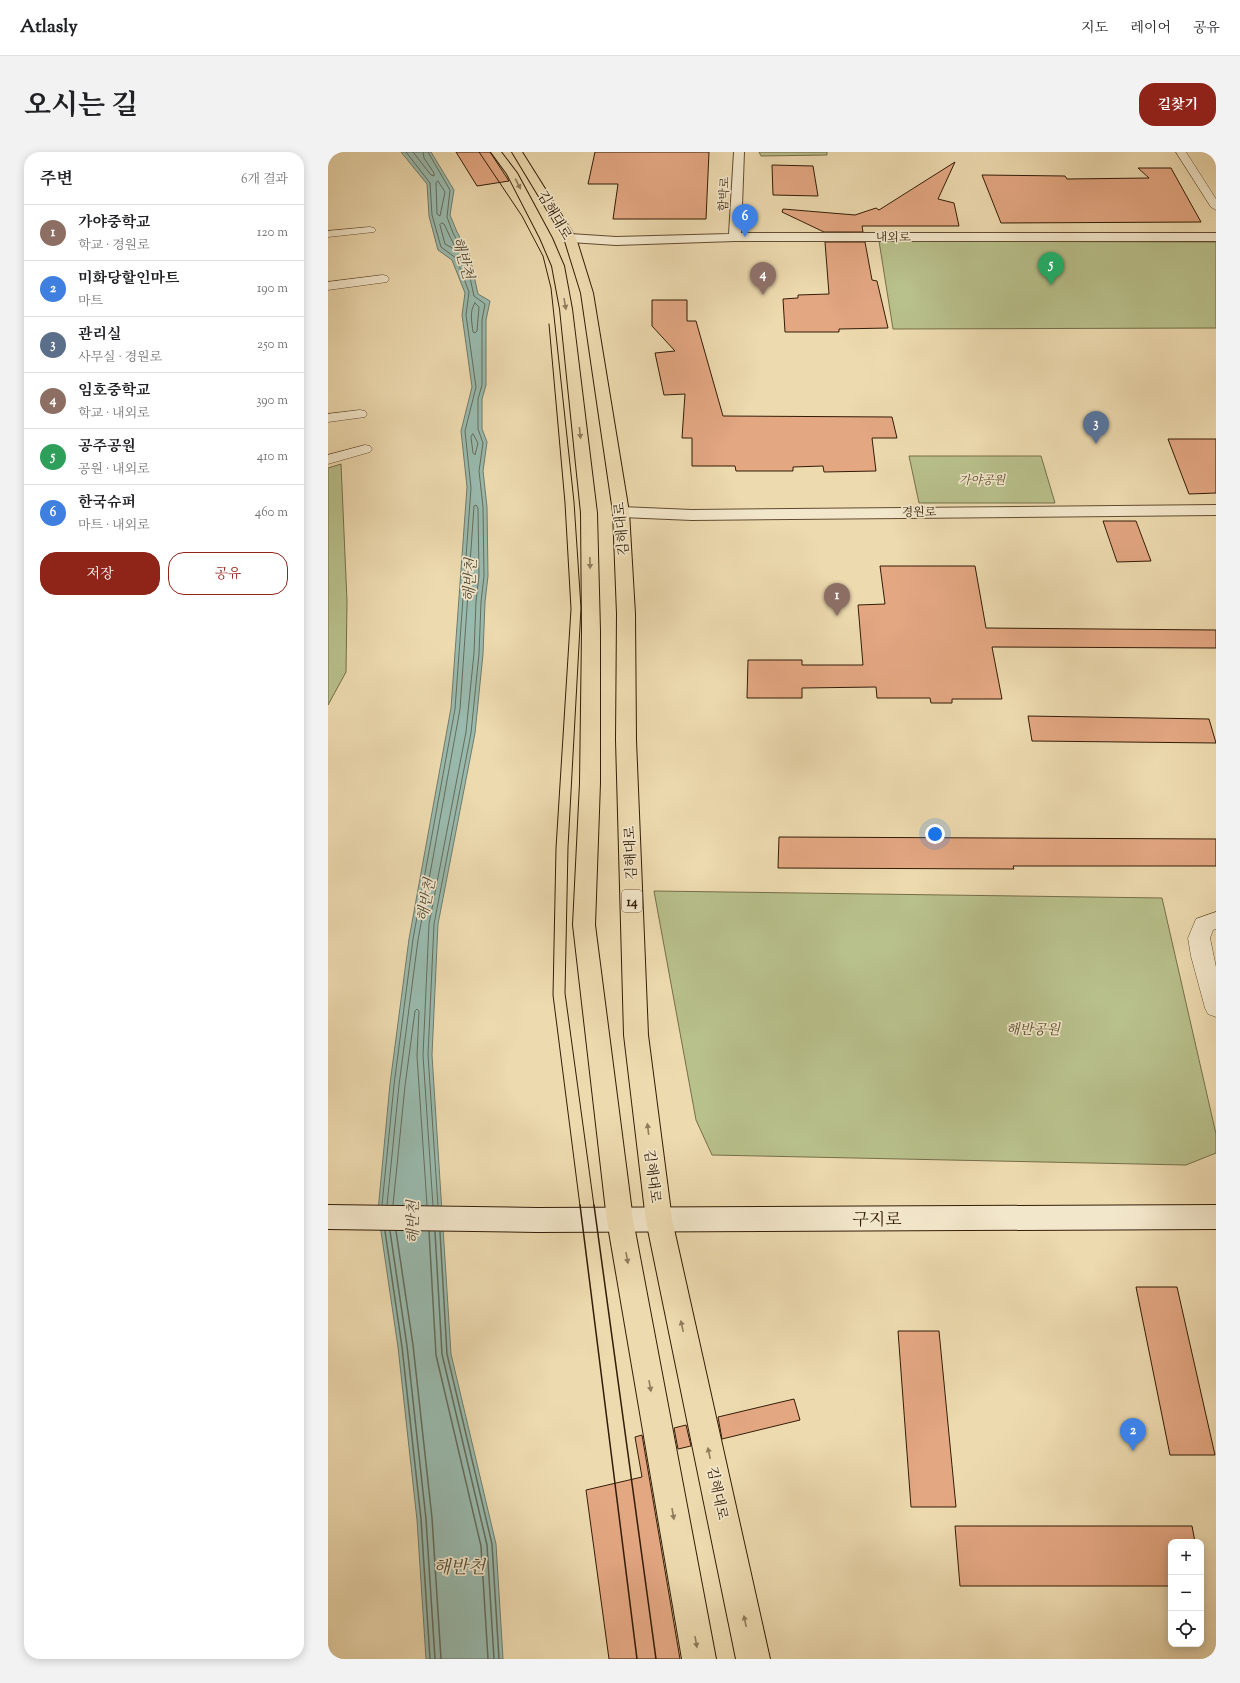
<!DOCTYPE html>
<html lang="ko">
<head>
<meta charset="utf-8">
<style>
	:root { --surface:#fff; --page:#f2f2f2; --text:#202124; --muted:#757577; --line:#e0e0e0; --accent:#8f2418 }
	body { margin:0; font-family:"Sorts Mill Goudy","Noto Serif KR",serif; background:var(--page); color:var(--text) }
	.controls { position:absolute; right:12px; bottom:12px; display:grid; overflow:hidden; border-radius:8px; box-shadow:0 2px 10px #0003 }
	.controls button { width:36px; height:36px; display:grid; place-items:center; padding:0; border:0; border-bottom:1px solid var(--line); background:var(--surface); color:var(--text); font:20px sans-serif }
	.you { position:absolute; left:607px; top:682px; width:14px; height:14px; margin:-10px; border:3px solid #fff; border-radius:50%; background:#1a73e8; box-shadow:0 0 0 6px #1a73e833 }
	.badge { display:grid; place-items:center; width:26px; height:26px; border-radius:50%; background:var(--accent); color:#fff; font-size:13px; font-weight:700 }
	.pin { position:absolute; translate:-50% -33px; filter:drop-shadow(0 1px 2px #0008) }
	.pin::after { content:''; position:absolute; top:21px; width:14px; height:12px; background:inherit; clip-path:polygon(0 0,100% 0,50% 100%) }
	.list { margin:0; padding:0; list-style:none }
	h2 { display:flex; justify-content:space-between; align-items:center; height:52px; margin:0; padding:0 16px; font-size:17px }
	h2 small { font-size:13px; font-weight:400; color:var(--muted) }
	.list li { display:grid; grid-template-columns:26px 1fr auto; gap:12px; align-items:center; box-sizing:border-box; height:56px; padding:0 16px; border-top:1px solid var(--line) }
	.list b { display:block; font-size:15px; white-space:nowrap }
	.list p { margin:0; font-size:13px; white-space:nowrap; color:var(--muted) }
	.list em { font-size:13px; font-style:normal; color:var(--muted) }
	.actions { display:flex; gap:8px; padding:12px 16px }
	.actions a { flex:1; padding:9px 0; border:1px solid var(--accent); border-radius:16px; text-align:center; font-size:14px; color:var(--accent) }
	.actions .main { background:var(--accent); color:#fff }
	.icon { flex:none; width:22px; height:22px; fill:none; stroke:currentColor; stroke-width:2; stroke-linecap:round; stroke-linejoin:round }
	.map { position:relative; flex:none; width:888px; height:1507px; overflow:hidden; border-radius:16px }
	header { display:flex; align-items:center; gap:24px; box-sizing:border-box; height:56px; padding:0 20px; background:var(--surface); border-bottom:1px solid var(--line) }
	header strong { font-size:19px }
	nav { display:flex; gap:22px; margin-inline-start:auto; font-size:14px }
	.intro { display:flex; align-items:center; justify-content:space-between; box-sizing:border-box; height:96px; padding:0 24px }
	h1 { margin:0; font-size:28px }
	.button { padding:10px 18px; border-radius:16px; background:var(--accent); color:#fff; font-size:14px; font-weight:700 }
	main { display:flex; gap:24px; padding:0 24px }
	aside { flex:1; background:var(--surface); border-radius:16px; box-shadow:0 2px 10px #0003 }
	.map>svg:first-child { display:block }
	.green { fill:#b8c08b; stroke:#766e49 }
	.water { fill:#99baae; stroke:#707b6b }
	.lines { fill:none; stroke-linecap:round; stroke-linejoin:round }
	.shore-far1 { stroke:#666c5a; stroke-width:1 }
	.shore { stroke:#666c5a; stroke-width:1.5 }
	.building { fill:#e3a782; stroke:#331d07 }
	.minor-casing { stroke:#624c31; stroke-width:1 }
	.tertiary-casing { stroke:#624c31; stroke-width:2 }
	.secondary-casing { stroke:#331d07; stroke-width:2 }
	.primary-casing { stroke:#331d07; stroke-width:2 }
	.minor { fill:#f3e7cb; fill-rule:evenodd }
	.tertiary { fill:#f3e7cb; fill-rule:evenodd }
	.secondary { fill:#f3e7cb; fill-rule:evenodd }
	.primary { fill:#eddaaf; fill-rule:evenodd }
	.tram-far1 { stroke:#331d07; stroke-width:1 }
	.tram { stroke:#331d07; stroke-width:1.5 }
	.oneway { fill:#907c5b }
	.labels { text-anchor:middle; stroke-width:3.5; stroke-linejoin:round; paint-order:stroke }
	.far-street-label { font-size:12px; fill:#331d07; stroke:#f3e7cb }
	.far-park-label { font-size:12px; font-style:italic; fill:#5b4e2f; stroke:#f3e7cb }
	.shield { fill:#f3e7cb; stroke:#6d5a42; stroke-width:1 }
	.shield-label { font-size:13px; font-weight:bold; fill:#331d07 }
	.street-label { font-size:14px; fill:#331d07; stroke:#f3e7cb }
	.park-label { font-size:14px; font-style:italic; fill:#5b4e2f; stroke:#f3e7cb }
	.water-label { font-size:15px; font-style:italic; fill:#524c39; stroke:#f3e7cb }
	.near-street-label { font-size:17px; fill:#331d07; stroke:#f3e7cb }
	.near-water-label { font-size:18px; font-style:italic; fill:#524c39; stroke:#f3e7cb }
</style>
</head>
<body>
<header>
<strong>Atlasly</strong>
<nav><a>지도</a><a>레이어</a><a>공유</a></nav>
</header>
<div class="intro"><h1>오시는 길</h1><a class="button">길찾기</a></div>
<main>
<aside>
<h2>주변<small>6개 결과</small></h2>
<ul class="list">
<li><span class="badge" style="background:#8d6e63">1</span><div><b>가야중학교</b><p>학교 · 경원로</p></div><em>120 m</em></li>
<li><span class="badge" style="background:#3f7fe0">2</span><div><b>미화당할인마트</b><p>마트</p></div><em>190 m</em></li>
<li><span class="badge" style="background:#5c6f8a">3</span><div><b>관리실</b><p>사무실 · 경원로</p></div><em>250 m</em></li>
<li><span class="badge" style="background:#8d6e63">4</span><div><b>임호중학교</b><p>학교 · 내외로</p></div><em>390 m</em></li>
<li><span class="badge" style="background:#2e9e5b">5</span><div><b>공주공원</b><p>공원 · 내외로</p></div><em>410 m</em></li>
<li><span class="badge" style="background:#3f7fe0">6</span><div><b>한국슈퍼</b><p>마트 · 내외로</p></div><em>460 m</em></li>
</ul>
<div class="actions"><a class="main">저장</a><a>공유</a></div>
</aside>
<div class="map">
<svg width="888" height="1507" viewBox="0 0 888 1507">
	<rect width="100%" height="100%" fill="#eddaaf"/>
	<filter id="stains"><feTurbulence type="fractalNoise" baseFrequency=".005" numOctaves="4"/><feColorMatrix values="0 0 0 0 .2 0 0 0 0 .09 0 0 0 0 .02 0 0 0 .5 -.17"/></filter>
	<radialGradient id="worn" r=".72"><stop offset=".6" stop-color="#630" stop-opacity="0"/><stop offset="1" stop-color="#630" stop-opacity=".3"/></radialGradient>
	<g class="green">
		<polygon points="431,0 499,0 499,3 433,4"/>
		<polygon points="551,89 888,90 888,176 565,177"/>
		<polygon points="581,304 713,304 727,351 591,351"/>
		<polygon points="13,312 19,449 18,520 0,553 0,316"/>
		<polygon points="326,739 834,746 888,982 888,1001 858,1013 384,1003 368,968"/>
	</g>
	<polygon class="water" points="73,0 103,0 126,38 122,63 129,80 141,101 150,142 162,149 158,168 158,233 154,247 154,277 159,290 155,319 159,355 160,424 157,450 155,502 147,581 110,772 104,903 123,1202 168,1392 175,1507 98,1507 89,1368 70,1195 50,1059 62,932 81,787 123,556 139,335 133,279 144,235 134,163 137,141 124,108 110,98 101,64 99,32"/>
	<g class="lines">
		<g class="shore-far1">
			<polyline points="85,0 103,23 106,24 106,21 96,6 95,0"/>
			<polyline points="100,0 122,38 119,65 125,81 137,103 146,144 157,152 154,168 154,233 150,247 150,277 155,291 151,319 155,355 156,424 153,450 151,502 143,581 106,772 100,903 110,1054"/>
			<polygon points="110,29 117,40 112,64 109,62 108,31"/>
			<polygon points="114,71 116,72 127,95 126,97 117,92 112,73"/>
			<path d="M147,151l4,4 -2,24 -2,2 -2,-1c-1,-9 -4,-21 2,-29z"/>
			<polygon points="145,282 150,291 147,303 145,301 143,285"/>
			<polyline points="54,1053 66,933 85,787 127,557 143,336 137,279 148,235 138,163 141,140 128,106 113,95 104,63 102,31 78,0"/>
			<polyline points="59,1053 71,933 90,788 132,557 146,354 148,353 150,356 151,424 148,449 146,501 138,580 101,772 95,903 105,1054"/>
			<polyline points="65,1053 77,934 87,859 89,857 91,859 89,904 99,1053"/>
		</g>
		<g class="shore">
			<polyline points="57,1079 74,1195 93,1367 102,1507"/>
			<polyline points="62,1079 79,1194 98,1367 107,1507"/>
			<polyline points="68,1079 85,1193 104,1366 113,1507"/>
			<polyline points="101,1079 108,1203 153,1394 160,1507"/>
			<polyline points="107,1080 114,1202 159,1393 166,1507"/>
			<polyline points="112,1080 119,1202 164,1392 171,1507"/>
		</g>
	</g>
	<g class="building">
		<polygon points="128,0 162,0 181,29 149,34"/>
		<polygon points="267,0 381,0 378,67 285,67 290,32 260,32"/>
		<polygon points="627,10 610,47 626,51 631,74 534,74 535,80 496,80 454,60 455,57 527,63 548,56 551,58"/>
		<polygon points="444,13 485,14 490,44 445,43"/>
		<polygon points="810,16 843,16 873,70 673,71 654,23 737,24 739,27 821,26"/>
		<polygon points="497,90 537,90 544,128 549,129 560,176 511,177 511,180 457,180 455,147 470,146 470,143 501,142"/>
		<polygon points="324,148 359,148 359,169 368,169 395,264 564,265 569,286 544,286 548,319 496,320 495,314 465,315 465,319 408,319 407,314 364,314 364,286 354,286 357,242 336,243 327,201 347,199 324,174"/>
		<polygon points="840,287 888,287 888,341 861,342"/>
		<polygon points="775,369 808,369 823,409 789,410"/>
		<polygon points="552,414 647,414 658,476 888,478 888,496 664,495 674,547 624,547 624,551 603,551 602,546 549,546 548,535 474,536 474,546 419,546 420,508 474,508 474,513 535,513 530,453 557,452"/>
		<polygon points="700,564 881,567 888,591 704,589"/>
		<polygon points="451,685 888,687 888,714 685,714 686,717 450,716"/>
		<polygon points="808,1135 849,1135 887,1303 842,1303"/>
		<polygon points="570,1179 611,1179 628,1355 583,1355"/>
		<polygon points="466,1247 472,1268 394,1287 390,1265"/>
		<polygon points="358,1273 363,1294 350,1297 346,1276"/>
		<polygon points="314,1283 352,1507 281,1507 258,1338 314,1325 307,1285"/>
		<polygon points="627,1374 864,1374 867,1390 843,1390 843,1434 632,1434"/>
	</g>
	<g class="lines">
		<defs>
			<g id="minor">
				<polygon points="848,0 858,0 888,47 888,58 883,55"/>
				<polygon points="42,75 46,76 48,78 46,80 0,85 0,79"/>
				<polygon points="55,123 59,124 61,127 59,130 0,138 0,130"/>
				<polygon points="32,258 37,259 39,262 37,265 0,270 0,262"/>
				<polygon points="37,293 42,294 44,297 42,300 0,312 0,303"/>
				<polygon points="888,760 888,777 885,778 882,786 888,815 888,865 880,862 877,856 863,804 860,786 868,767"/>
			</g>
			<g id="tertiary">
				<polygon points="406,0 416,0 413,81 888,81 888,89 407,89 288,93 242,90 238,89 236,86 238,83 242,82 288,85 401,82"/>
				<polygon points="888,353 888,363 364,368 293,365 287,363 285,360 287,357 293,355 364,358"/>
			</g>
			<polygon id="secondary" points="0,1053 209,1056 888,1053 888,1077 209,1080 0,1077"/>
			<g id="primary">
				<polygon points="163,0 173,0 189,21 224,86 236,114 244,157 269,361 272,479 272,631 267,773 305,1068 388,1507 354,1507 279,1068 245,773 252,631 254,479 253,361 232,157 224,114 212,86 179,22"/>
				<polygon points="184,0 194,0 248,86 265,141 301,360 307,462 308,588 320,883 344,1068 442,1507 408,1507 318,1068 296,883 288,588 289,462 285,360 253,141 236,86"/>
			</g>
		</defs>
		<use href="#minor" class="minor-casing"/>
		<use href="#tertiary" class="tertiary-casing"/>
		<use href="#secondary" class="secondary-casing"/>
		<use href="#primary" class="primary-casing"/>
		<use href="#minor" class="minor"/>
		<use href="#tertiary" class="tertiary"/>
		<use href="#secondary" class="secondary"/>
		<use href="#primary" class="primary"/>
		<g class="tram-far1">
			<polyline points="151,0 194,64 215,104 223,136 246,350 253,456 240,695 237,841 266,1054"/>
			<polyline points="221,172 237,351 243,457 228,696 225,843 252,1054"/>
		</g>
		<g class="tram">
			<polyline points="252,1053 309,1507"/>
			<polyline points="266,1053 328,1507"/>
		</g>
	</g>
	<defs><path id="oneway-solid" d="M-6-.8H1V-3.2L6.5 0L1 3.2V.8H-6Z"/></defs>
	<g class="oneway">
		<use href="#oneway-solid" transform="translate(190 32) rotate(63)"/>
		<use href="#oneway-solid" transform="translate(237 152) rotate(80)"/>
		<use href="#oneway-solid" transform="translate(252 281) rotate(84)"/>
		<use href="#oneway-solid" transform="translate(262 411) rotate(89)"/>
		<use href="#oneway-solid" transform="translate(320 977) rotate(-97)"/>
		<use href="#oneway-solid" transform="translate(299 1106) rotate(80)"/>
		<use href="#oneway-solid" transform="translate(354 1174) rotate(-102)"/>
		<use href="#oneway-solid" transform="translate(322 1234) rotate(80)"/>
		<use href="#oneway-solid" transform="translate(381 1301) rotate(-102)"/>
		<use href="#oneway-solid" transform="translate(345 1362) rotate(80)"/>
		<use href="#oneway-solid" transform="translate(417 1469) rotate(-102)"/>
		<use href="#oneway-solid" transform="translate(368 1490) rotate(80)"/>
	</g>
	<g class="labels">
		<g class="far-street-label">
			<text transform="translate(396 42) rotate(-87)" y="4">함박로</text>
			<text x="565" y="89">내외로</text>
			<text transform="translate(591 360) rotate(-1)" y="4">경원로</text>
		</g>
		<g class="far-park-label">
			<text x="654" y="332">가야공원</text>
		</g>
		<rect class="shield" x="294" y="738" width="20" height="22" rx="3"/>
		<g class="shield-label">
			<text x="304" y="754">14</text>
		</g>
		<g class="street-label">
			<text transform="translate(227 63) rotate(60)" y="5">김해대로</text>
			<text transform="translate(293 377) rotate(-95)" y="5">김해대로</text>
			<text transform="translate(302 701) rotate(-92)" y="5">김해대로</text>
			<text transform="translate(325 1024) rotate(83)" y="5">김해대로</text>
			<text transform="translate(390 1341) rotate(78)" y="5">김해대로</text>
		</g>
		<g class="park-label">
			<text x="705" y="882">해반공원</text>
		</g>
		<g class="water-label">
			<text transform="translate(135 106) rotate(74)" y="5">해반천</text>
			<text transform="translate(142 428) rotate(-87)" y="5">해반천</text>
			<text transform="translate(98 748) rotate(-79)" y="5">해반천</text>
			<text transform="translate(85 1070) rotate(-90)" y="5">해반천</text>
		</g>
		<g class="near-street-label">
			<text x="549" y="1073">구지로</text>
		</g>
		<g class="near-water-label">
			<text x="131" y="1421">해반천</text>
		</g>
	</g>
	<rect width="100%" height="100%" filter="url(#stains)"/>
	<rect width="100%" height="100%" fill="url(#worn)"/>
</svg>
<div class="controls">
<button>+</button>
<button>−</button>
<button><svg class="icon" aria-label="locate" viewBox="0 0 24 24"><circle cx="12" cy="12" r="6"/><path d="M12 2v4M12 18v4M2 12h4M18 12h4"/></svg></button>
</div>
<div class="you"></div>
<div class="pin badge" style="left:509px;top:464px;background:#8d6e63">1</div>
<div class="pin badge" style="left:805px;top:1299px;background:#3f7fe0">2</div>
<div class="pin badge" style="left:768px;top:292px;background:#5c6f8a">3</div>
<div class="pin badge" style="left:435px;top:143px;background:#8d6e63">4</div>
<div class="pin badge" style="left:723px;top:133px;background:#2e9e5b">5</div>
<div class="pin badge" style="left:417px;top:85px;background:#3f7fe0">6</div>
</div>
</main>
</body>
</html>
